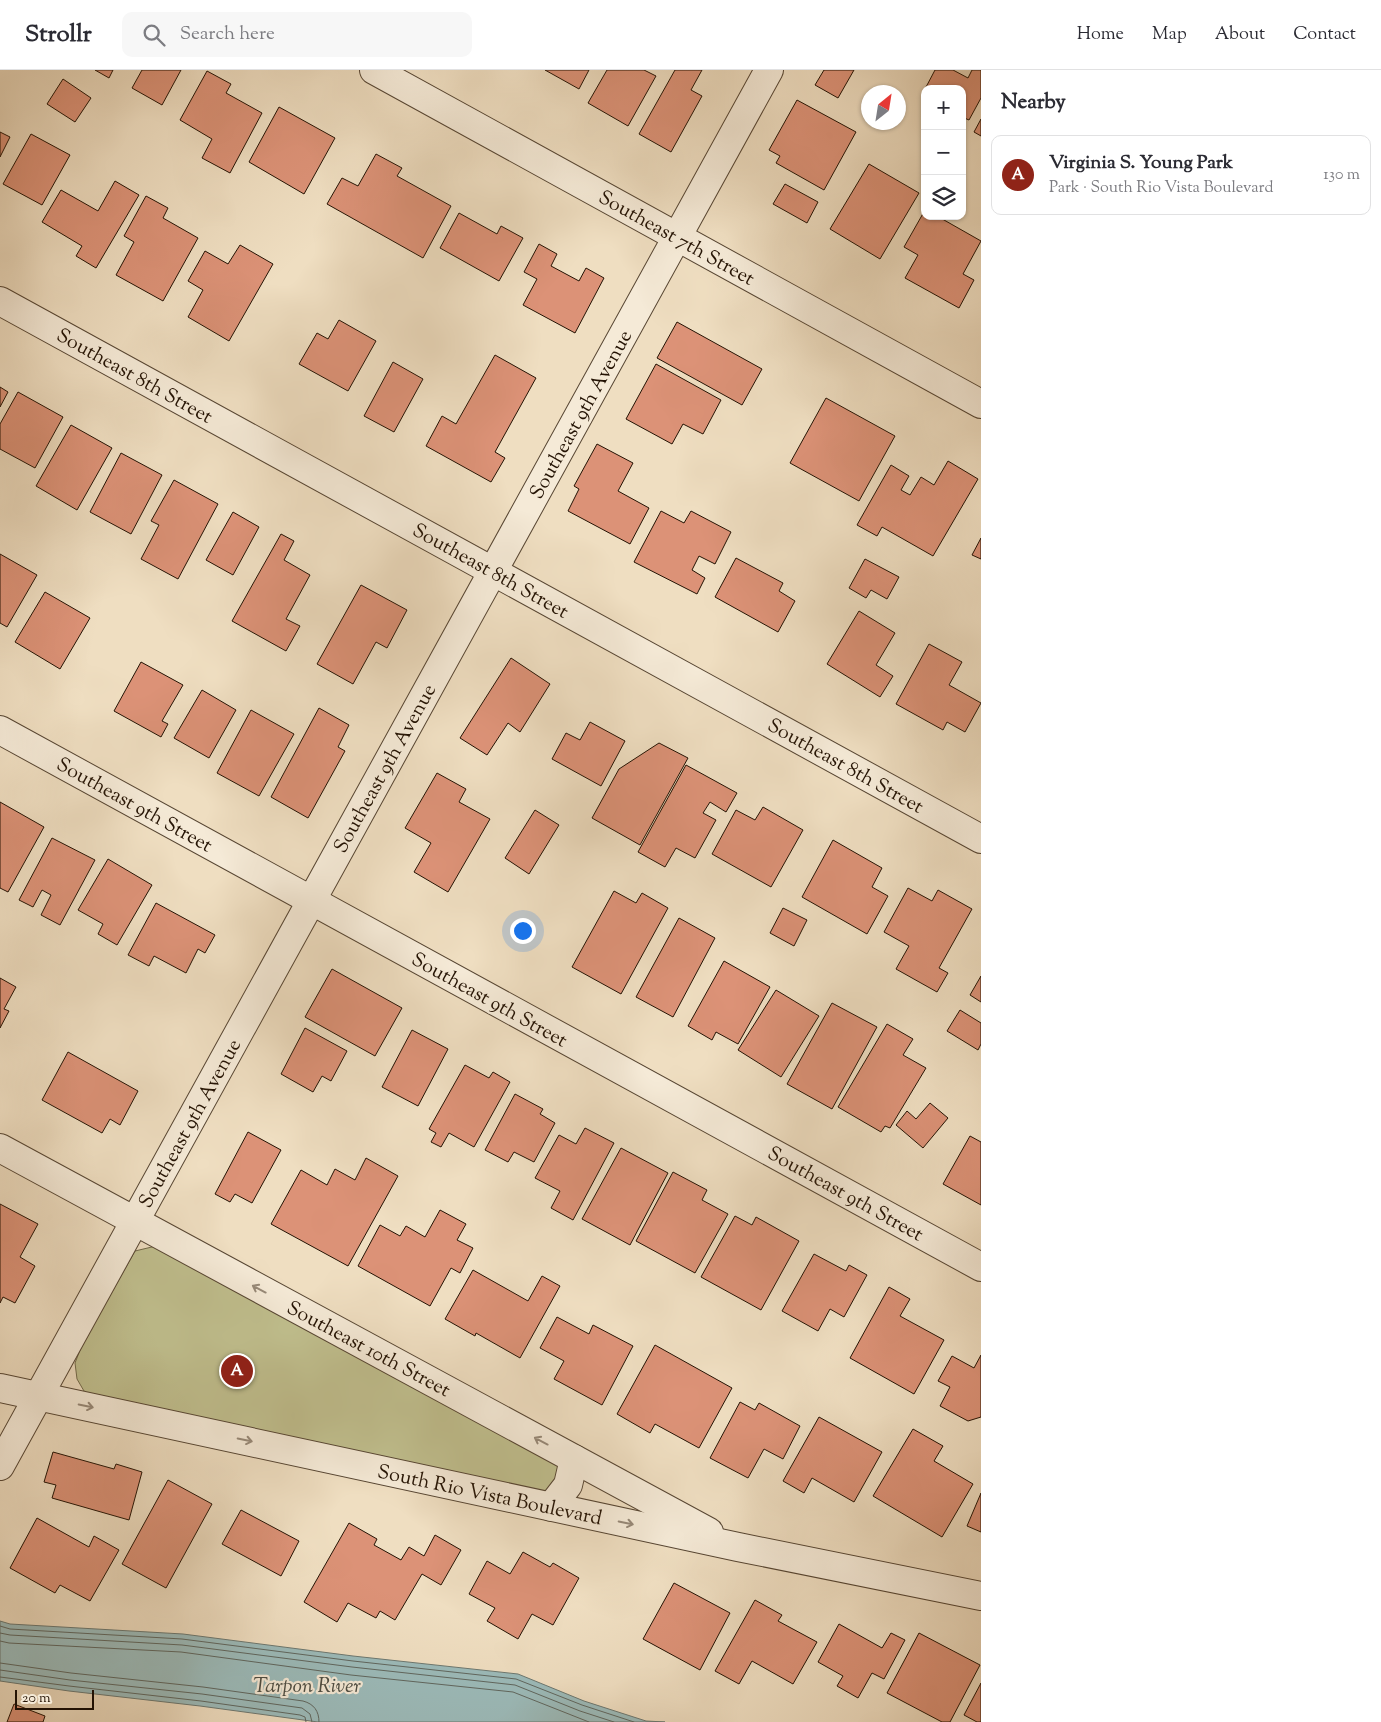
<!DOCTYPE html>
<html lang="en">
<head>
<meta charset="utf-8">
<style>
	:root { --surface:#fff; --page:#f7f7f7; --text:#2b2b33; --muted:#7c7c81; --line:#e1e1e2; --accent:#8f2418 }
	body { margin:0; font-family:"Sorts Mill Goudy",serif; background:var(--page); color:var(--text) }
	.controls { position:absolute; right:15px; top:15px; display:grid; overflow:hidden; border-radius:10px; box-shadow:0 1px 4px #0004 }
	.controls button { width:45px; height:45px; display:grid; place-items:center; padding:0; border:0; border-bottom:1px solid var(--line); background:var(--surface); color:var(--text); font:25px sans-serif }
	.compass { position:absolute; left:861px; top:15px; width:45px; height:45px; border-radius:50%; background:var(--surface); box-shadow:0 1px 4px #0004; rotate:30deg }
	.scale { position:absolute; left:15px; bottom:12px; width:79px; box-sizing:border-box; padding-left:5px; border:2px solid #241304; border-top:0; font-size:14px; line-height:18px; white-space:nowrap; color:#241304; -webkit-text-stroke:4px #f5ead7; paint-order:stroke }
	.you { position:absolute; left:522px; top:860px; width:18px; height:18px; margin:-12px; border:4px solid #fff; border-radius:50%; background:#1a73e8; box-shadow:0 0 0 8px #1a73e833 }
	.badge { display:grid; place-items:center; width:32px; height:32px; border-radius:50%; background:var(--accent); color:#fff; font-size:16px; font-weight:700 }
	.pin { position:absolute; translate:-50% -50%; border:2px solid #fff; box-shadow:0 1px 5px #0006 }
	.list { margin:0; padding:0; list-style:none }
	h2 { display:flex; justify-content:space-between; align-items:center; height:65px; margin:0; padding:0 20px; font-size:21px }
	h2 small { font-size:16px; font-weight:400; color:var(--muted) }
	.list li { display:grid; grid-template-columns:32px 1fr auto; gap:15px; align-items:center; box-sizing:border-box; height:80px; margin:0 10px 10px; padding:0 10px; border:1px solid var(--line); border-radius:10px }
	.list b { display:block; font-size:19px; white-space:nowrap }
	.list p { margin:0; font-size:16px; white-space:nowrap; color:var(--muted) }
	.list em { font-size:16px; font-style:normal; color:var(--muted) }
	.icon { flex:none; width:28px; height:28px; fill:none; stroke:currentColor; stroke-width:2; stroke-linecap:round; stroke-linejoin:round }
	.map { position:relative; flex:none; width:981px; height:1652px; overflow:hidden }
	header { display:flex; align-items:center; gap:30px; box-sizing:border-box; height:70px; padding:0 25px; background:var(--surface); border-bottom:1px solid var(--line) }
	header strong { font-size:24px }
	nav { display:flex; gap:28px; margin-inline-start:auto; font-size:18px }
	.search { width:350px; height:45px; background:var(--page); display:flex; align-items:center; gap:12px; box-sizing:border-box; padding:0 18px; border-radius:10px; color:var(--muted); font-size:19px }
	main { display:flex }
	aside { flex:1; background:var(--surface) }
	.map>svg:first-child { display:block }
	.green { fill:#c0bf8e; stroke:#726949 }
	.water { fill:#9cbbba; stroke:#6c7871 }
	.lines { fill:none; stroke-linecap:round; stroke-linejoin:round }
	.shore { stroke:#60675f; stroke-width:1 }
	.building { fill:#dc9277; stroke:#241304 }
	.minor-casing { stroke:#574633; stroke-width:30 }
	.minor { stroke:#f5ead7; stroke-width:28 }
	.oneway { stroke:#978978 }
	.labels { text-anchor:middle; stroke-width:4.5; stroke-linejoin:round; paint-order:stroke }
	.street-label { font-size:20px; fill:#241304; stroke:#f5ead7 }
	.water-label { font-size:21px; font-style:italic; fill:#4e4e44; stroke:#f5ead7 }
</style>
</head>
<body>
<header>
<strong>Strollr</strong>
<div class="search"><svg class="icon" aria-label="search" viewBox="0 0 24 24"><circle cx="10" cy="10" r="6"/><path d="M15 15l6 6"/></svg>Search here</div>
<nav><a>Home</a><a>Map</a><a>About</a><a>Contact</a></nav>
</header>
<main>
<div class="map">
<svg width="981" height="1652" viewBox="0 0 981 1652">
	<rect width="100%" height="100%" fill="#efdec1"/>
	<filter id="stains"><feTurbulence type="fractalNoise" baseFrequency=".004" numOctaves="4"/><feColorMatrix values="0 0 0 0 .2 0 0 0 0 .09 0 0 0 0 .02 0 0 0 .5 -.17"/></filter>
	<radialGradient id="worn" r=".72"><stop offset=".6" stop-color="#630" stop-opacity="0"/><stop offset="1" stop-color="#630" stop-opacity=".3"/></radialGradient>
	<polygon class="green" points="156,1176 550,1384 567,1404 546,1424 93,1328 84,1321 77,1309 75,1293 82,1275 135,1181"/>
	<polygon class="water" points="0,1551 10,1554 183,1564 353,1586 518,1604 584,1631 646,1651 665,1652 318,1652 200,1636 69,1621 0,1611"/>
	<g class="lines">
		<g class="shore">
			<polyline points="0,1556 10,1559 182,1569 353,1591 516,1609 582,1635 634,1652"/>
			<polyline points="0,1563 10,1565 182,1575 352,1597 515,1615 580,1641 614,1652"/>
			<polyline points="0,1571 9,1573 181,1582 351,1605 513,1622 589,1652"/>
			<path d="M0,1593l71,10 132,14 100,14c11,3 16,10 16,21"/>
			<polyline points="0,1600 70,1610 202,1624 302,1638 310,1644 312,1652"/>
			<polyline points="0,1607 69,1616 201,1631 300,1645 305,1647 306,1652"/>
		</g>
	</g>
	<g class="building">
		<polygon points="95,0 113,0 109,8"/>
		<polygon points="142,0 181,0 162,35 132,18"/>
		<polygon points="545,0 589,0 579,19"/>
		<polygon points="607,0 644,0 656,6 628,56 588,33"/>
		<polygon points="675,0 702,0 691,20 702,26 671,82 639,64"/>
		<polygon points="824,0 854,0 838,28 815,15"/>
		<polygon points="935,0 953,0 968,8 972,0 981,0 981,28 969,50 962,47 962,19 925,19"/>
		<polygon points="207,1 231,14 226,23 262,43 230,103 202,88 212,69 180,50"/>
		<polygon points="63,9 91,28 75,52 47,34"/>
		<polygon points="797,30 856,62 824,120 776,93 780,86 769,80"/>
		<polygon points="279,37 335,68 304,124 249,92"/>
		<polygon points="981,49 981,66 974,62"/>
		<polygon points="0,62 10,67 0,87"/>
		<polygon points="31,64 70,85 42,135 3,114"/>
		<polygon points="376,84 402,98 397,106 451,136 423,188 327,134 342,108 358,116"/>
		<polygon points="869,94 919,123 880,189 830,159"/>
		<polygon points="115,111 139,125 96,198 76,186 82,176 42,152 61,120 98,141"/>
		<polygon points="785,114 818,132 807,153 773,134"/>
		<polygon points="146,126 168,138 163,148 198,168 163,231 116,205 134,172 124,166"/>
		<polygon points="925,140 925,146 937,146 981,171 963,204 974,210 959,238 905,208 918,185 904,177"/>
		<polygon points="459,143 497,164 501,156 523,168 499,211 440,178"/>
		<polygon points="539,174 557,184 551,196 579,211 586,198 604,208 575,263 523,235 537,209 524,202"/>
		<polygon points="240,175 273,194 229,271 188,247 203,220 188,211 205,181 228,194"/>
		<polygon points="339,250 376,271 348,321 299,294 317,263 328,269"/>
		<polygon points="677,252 762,299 742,335 657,288"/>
		<polygon points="495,285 536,308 495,382 505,388 491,412 426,376 442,346 456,354"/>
		<polygon points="393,292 423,309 394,362 364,346"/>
		<polygon points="656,294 721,330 703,364 683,354 672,374 626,349"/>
		<polygon points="0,317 8,322 0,337"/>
		<polygon points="18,322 63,347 35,398 0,379 0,354"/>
		<polygon points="826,328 895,366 859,431 790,393"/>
		<polygon points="71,355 112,378 77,440 36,416"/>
		<polygon points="597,374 633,393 618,421 649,438 630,474 568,441 579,419 574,416"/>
		<polygon points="121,383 162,405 131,464 90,442"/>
		<polygon points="948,391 978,409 933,486 882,457 877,466 857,455 891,395 909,406 901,420 910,425 921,407 934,415"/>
		<polygon points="174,410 218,434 178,509 141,489 159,455 151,451"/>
		<polygon points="661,441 684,453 691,441 731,462 715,494 699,486 692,500 705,508 697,524 634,492"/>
		<polygon points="233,442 259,457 233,505 206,490"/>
		<polygon points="281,464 294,471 284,490 310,505 286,549 300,556 286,581 232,551"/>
		<polygon points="981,468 981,489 972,485"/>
		<polygon points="0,484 37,505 7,557 0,553"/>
		<polygon points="736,488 783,513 779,521 795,531 778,562 715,527"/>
		<polygon points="865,489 899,507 887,529 871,520 866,528 849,518"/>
		<polygon points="361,515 407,540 387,578 376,572 353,614 317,594"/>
		<polygon points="45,522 90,548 60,599 15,572"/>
		<polygon points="859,541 895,563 876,595 893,606 880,627 827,594"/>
		<polygon points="929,574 962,592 949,615 981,633 965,662 947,652 943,660 896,634"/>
		<polygon points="511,588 550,614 520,662 508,653 487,685 460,668"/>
		<polygon points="141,592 183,615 162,651 168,654 161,667 114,641"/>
		<polygon points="202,620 236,640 209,688 174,668"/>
		<polygon points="319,638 349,655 338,677 345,681 308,748 271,727"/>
		<polygon points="251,640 294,664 259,726 217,703"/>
		<polygon points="590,652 625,671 601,716 552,689 566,663 580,670"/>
		<polygon points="659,673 688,688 640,775 592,748 619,699"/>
		<polygon points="686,695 737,723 726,742 710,732 703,743 716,750 695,788 676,778 665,797 638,782"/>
		<polygon points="437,703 466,719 459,732 490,749 448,822 414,802 431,773 405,758"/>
		<polygon points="0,732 44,757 8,822 0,818"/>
		<polygon points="763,737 803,760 771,817 712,784 736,740 755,750"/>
		<polygon points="535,740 559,755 529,804 505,788"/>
		<polygon points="52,768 95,790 60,855 41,845 51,825 42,820 33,837 19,830"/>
		<polygon points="833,770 882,798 872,817 888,826 867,864 802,827"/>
		<polygon points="108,789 152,815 117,875 98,864 103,854 78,840"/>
		<polygon points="908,818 932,831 938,820 972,839 939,898 948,903 937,922 896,899 909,876 884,862"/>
		<polygon points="614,821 636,833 642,823 668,838 621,924 572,897"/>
		<polygon points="156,833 215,865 205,883 198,879 186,903 154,886 149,896 128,885"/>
		<polygon points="783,838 807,850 794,876 770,863"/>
		<polygon points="679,848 715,868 673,947 636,927"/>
		<polygon points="724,891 770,917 738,974 716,962 712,970 688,956"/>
		<polygon points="332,899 402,938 375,986 305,947"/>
		<polygon points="981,906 981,932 970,925"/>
		<polygon points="0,908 16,917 4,939 9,941 0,958"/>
		<polygon points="776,920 819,946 781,1007 738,980"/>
		<polygon points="832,933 877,957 832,1039 787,1014"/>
		<polygon points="960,940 981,953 981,974 978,980 947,961"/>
		<polygon points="887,954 913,969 903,985 926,998 890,1058 885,1056 881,1062 838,1037"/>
		<polygon points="305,958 347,981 331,1011 322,1006 313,1022 281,1004"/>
		<polygon points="412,960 448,979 418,1036 382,1017"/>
		<polygon points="68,982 138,1021 120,1055 110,1049 102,1063 42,1030"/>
		<polygon points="465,995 489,1008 493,1002 510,1012 474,1077 449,1063 441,1077 431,1072 436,1063 429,1059"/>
		<polygon points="515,1024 543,1039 540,1044 555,1053 534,1092 514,1082 508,1092 485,1080"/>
		<polygon points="930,1033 948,1048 923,1078 896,1055 907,1041 916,1049"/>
		<polygon points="585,1058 614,1073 573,1150 551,1138 560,1121 535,1108 559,1065 576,1074"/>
		<polygon points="248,1062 281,1080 252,1133 235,1124 230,1132 215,1124"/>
		<polygon points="970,1066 981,1072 981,1135 943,1114"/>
		<polygon points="621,1078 668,1103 630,1175 582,1149"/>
		<polygon points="366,1088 398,1106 348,1196 271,1154 301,1100 327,1115 335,1099 355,1110"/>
		<polygon points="673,1102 707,1120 702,1130 728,1144 695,1203 636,1171"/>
		<polygon points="0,1134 38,1154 20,1187 35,1196 15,1233 3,1227 0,1233"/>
		<polygon points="440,1140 466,1154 457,1170 473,1178 460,1203 451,1198 430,1236 358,1196 380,1155 400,1166 406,1156 425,1167"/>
		<polygon points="735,1146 752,1155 756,1147 799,1171 761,1240 701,1207"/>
		<polygon points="814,1184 846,1201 849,1195 867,1205 844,1247 830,1239 818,1261 782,1241"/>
		<polygon points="473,1200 528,1231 542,1206 560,1216 520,1288 476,1263 475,1266 445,1249"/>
		<polygon points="889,1217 910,1229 900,1246 944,1270 914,1324 850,1288"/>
		<polygon points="557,1247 589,1264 593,1255 633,1276 602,1335 554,1309 564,1291 540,1278"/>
		<polygon points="655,1275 732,1318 699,1378 655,1354 650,1363 617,1344"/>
		<polygon points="981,1285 981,1347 968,1351 940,1336 950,1317 938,1311 952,1286 974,1298"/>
		<polygon points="740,1332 755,1340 759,1333 800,1356 783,1389 764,1379 748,1408 710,1388"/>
		<polygon points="819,1347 882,1382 854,1432 812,1408 804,1423 783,1411"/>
		<polygon points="913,1359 943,1376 934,1391 973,1414 942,1467 873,1426"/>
		<polygon points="53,1382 114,1399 116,1394 142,1402 129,1450 52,1428 56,1415 44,1412"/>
		<polygon points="168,1410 212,1434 166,1518 122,1494"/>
		<polygon points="981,1423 981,1462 967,1456"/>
		<polygon points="241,1440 299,1471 281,1506 222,1474"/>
		<polygon points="37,1448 89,1477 94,1466 119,1480 90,1531 60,1515 55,1523 10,1498"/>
		<polygon points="349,1453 377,1469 374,1475 401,1490 409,1477 424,1486 435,1465 461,1480 441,1515 422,1504 395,1550 380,1541 376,1548 348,1533 337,1552 304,1532"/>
		<polygon points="523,1482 550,1497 553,1493 579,1508 553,1555 532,1544 518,1569 487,1551 495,1538 469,1524 487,1491 510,1504"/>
		<polygon points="674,1513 730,1543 700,1600 643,1569"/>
		<polygon points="755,1530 782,1545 778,1551 817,1572 793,1614 752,1591 739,1614 715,1601"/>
		<polygon points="839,1554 882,1578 891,1563 905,1570 884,1609 872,1603 858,1628 837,1616 843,1606 818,1592"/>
		<polygon points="919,1563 980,1595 950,1652 942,1652 887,1623"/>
		<polygon points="981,1613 981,1652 977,1652 964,1645"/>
		<polygon points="14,1634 45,1646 43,1652 7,1652"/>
	</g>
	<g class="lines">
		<defs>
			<g id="minor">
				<polyline points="374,0 981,334"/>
				<polyline points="0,231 981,769"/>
				<polyline points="0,660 981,1197"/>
				<polyline points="0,1078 709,1462"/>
				<polyline points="0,1318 738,1477 981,1526"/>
				<polyline points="0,1396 769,0"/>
				<polyline points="551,1437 568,1415 574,1389"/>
			</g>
		</defs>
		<use href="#minor" class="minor-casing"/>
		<use href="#minor" class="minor"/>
	</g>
	<defs><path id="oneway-shaft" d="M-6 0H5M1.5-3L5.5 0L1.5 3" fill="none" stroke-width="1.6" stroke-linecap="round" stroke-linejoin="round" transform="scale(1.25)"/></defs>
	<g class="oneway">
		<use href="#oneway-shaft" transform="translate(259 1219) rotate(-152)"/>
		<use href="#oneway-shaft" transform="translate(86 1336) rotate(12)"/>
		<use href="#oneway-shaft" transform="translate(245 1370) rotate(12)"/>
		<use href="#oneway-shaft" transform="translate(541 1371) rotate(-152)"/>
		<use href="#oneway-shaft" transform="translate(626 1453) rotate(12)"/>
	</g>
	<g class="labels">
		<g class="street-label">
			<text transform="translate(677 167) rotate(29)" y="7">Southeast 7th Street</text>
			<text transform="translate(135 305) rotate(29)" y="7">Southeast 8th Street</text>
			<text transform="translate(580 344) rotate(-61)" y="7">Southeast 9th Avenue</text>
			<text transform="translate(491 500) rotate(29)" y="7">Southeast 8th Street</text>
			<text transform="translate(846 695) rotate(29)" y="7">Southeast 8th Street</text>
			<text transform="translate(384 698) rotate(-61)" y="7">Southeast 9th Avenue</text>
			<text transform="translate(135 734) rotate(29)" y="7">Southeast 9th Street</text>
			<text transform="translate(490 929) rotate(29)" y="7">Southeast 9th Street</text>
			<text transform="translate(189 1053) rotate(-61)" y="7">Southeast 9th Avenue</text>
			<text transform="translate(846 1123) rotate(29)" y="7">Southeast 9th Street</text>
			<text transform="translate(369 1278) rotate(28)" y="7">Southeast 10th Street</text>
			<text transform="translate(490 1424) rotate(12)" y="7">South Rio Vista Boulevard</text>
		</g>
		<g class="water-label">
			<text x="307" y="1622">Tarpon River</text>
		</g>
	</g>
	<rect width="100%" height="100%" filter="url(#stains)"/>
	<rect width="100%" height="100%" fill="url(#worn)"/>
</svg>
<div class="controls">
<button>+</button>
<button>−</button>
<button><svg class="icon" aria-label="layers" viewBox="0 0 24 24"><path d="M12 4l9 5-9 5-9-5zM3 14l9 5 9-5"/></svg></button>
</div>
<svg class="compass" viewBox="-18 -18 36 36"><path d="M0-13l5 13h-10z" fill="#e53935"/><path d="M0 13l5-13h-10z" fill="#7c7c81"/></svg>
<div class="scale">20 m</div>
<div class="you"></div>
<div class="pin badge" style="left:237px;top:1301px">A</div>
</div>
<aside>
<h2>Nearby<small></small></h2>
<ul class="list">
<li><span class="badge">A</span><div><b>Virginia S. Young Park</b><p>Park · South Rio Vista Boulevard</p></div><em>130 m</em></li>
</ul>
</aside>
</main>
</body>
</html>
